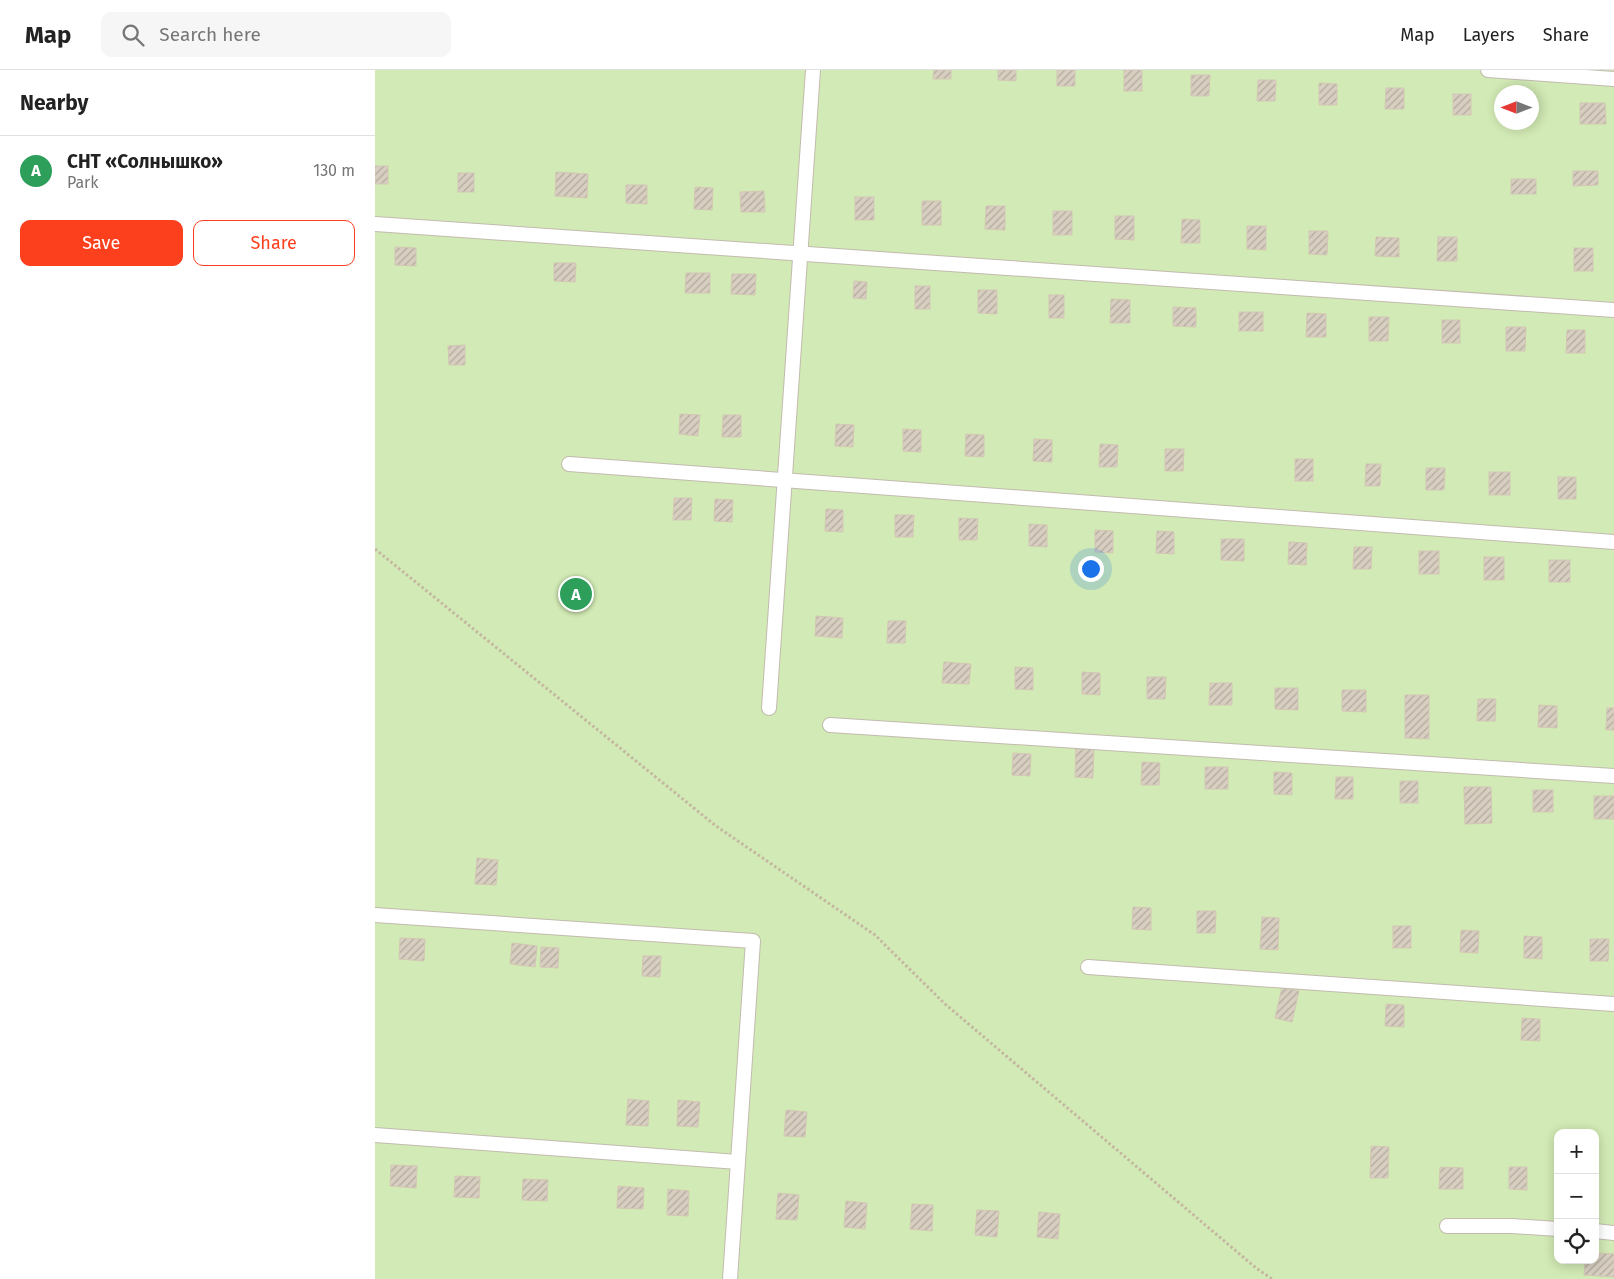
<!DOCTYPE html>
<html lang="en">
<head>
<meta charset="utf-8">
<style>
	:root { --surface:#fff; --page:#f6f6f6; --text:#222; --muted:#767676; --line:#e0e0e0; --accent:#fc3f1d }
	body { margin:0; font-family:"Fira Sans",sans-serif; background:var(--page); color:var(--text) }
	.controls { position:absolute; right:15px; bottom:15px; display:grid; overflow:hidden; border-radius:10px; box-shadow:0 2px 12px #0003 }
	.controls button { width:45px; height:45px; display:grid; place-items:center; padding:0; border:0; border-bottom:1px solid var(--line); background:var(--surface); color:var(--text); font:25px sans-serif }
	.compass { position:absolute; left:1119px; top:15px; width:45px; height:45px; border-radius:50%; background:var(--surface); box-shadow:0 2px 12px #0003; rotate:270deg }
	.you { position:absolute; left:715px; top:498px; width:18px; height:18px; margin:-12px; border:4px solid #fff; border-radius:50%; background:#1a73e8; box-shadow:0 0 0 8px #1a73e833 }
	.badge { display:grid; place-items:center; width:32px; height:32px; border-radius:50%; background:var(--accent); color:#fff; font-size:16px; font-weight:700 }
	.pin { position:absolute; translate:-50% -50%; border:2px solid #fff; box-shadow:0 1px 5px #0006 }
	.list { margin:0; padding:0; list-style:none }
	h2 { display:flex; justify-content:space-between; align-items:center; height:65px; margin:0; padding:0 20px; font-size:21px }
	h2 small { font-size:16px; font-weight:400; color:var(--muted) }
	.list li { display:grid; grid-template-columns:32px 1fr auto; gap:15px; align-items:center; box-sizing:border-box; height:70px; padding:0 20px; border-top:1px solid var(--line) }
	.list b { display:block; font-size:19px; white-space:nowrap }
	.list p { margin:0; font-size:16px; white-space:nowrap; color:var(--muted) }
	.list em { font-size:16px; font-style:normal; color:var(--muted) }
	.actions { display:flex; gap:10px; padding:15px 20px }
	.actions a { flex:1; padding:11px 0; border:1px solid var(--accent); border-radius:10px; text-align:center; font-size:18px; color:var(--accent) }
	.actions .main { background:var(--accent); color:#fff }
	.icon { flex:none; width:28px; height:28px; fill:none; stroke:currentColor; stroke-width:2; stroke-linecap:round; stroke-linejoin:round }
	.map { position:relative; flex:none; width:1239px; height:1209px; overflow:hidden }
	header { display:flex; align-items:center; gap:30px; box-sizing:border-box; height:70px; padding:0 25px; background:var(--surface); border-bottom:1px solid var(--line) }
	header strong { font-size:24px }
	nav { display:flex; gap:28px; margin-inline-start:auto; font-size:18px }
	.search { width:350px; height:45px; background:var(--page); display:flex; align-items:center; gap:12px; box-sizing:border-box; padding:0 18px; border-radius:10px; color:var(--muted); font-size:19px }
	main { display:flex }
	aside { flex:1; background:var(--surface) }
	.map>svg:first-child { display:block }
	.garden { fill:#d2eab5; fill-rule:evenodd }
	.building { fill:url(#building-hatch); stroke:#d3c7b4 }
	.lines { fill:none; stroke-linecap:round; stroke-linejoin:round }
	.lane-casing { stroke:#c2bbae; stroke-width:16 }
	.path { stroke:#c4b79f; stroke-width:3; stroke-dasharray:2.5 2.5; stroke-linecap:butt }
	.lane { stroke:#fff; stroke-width:14 }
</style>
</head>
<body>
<header>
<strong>Map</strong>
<div class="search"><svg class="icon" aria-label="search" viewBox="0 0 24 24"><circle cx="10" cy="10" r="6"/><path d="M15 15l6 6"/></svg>Search here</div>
<nav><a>Map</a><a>Layers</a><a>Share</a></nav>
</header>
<main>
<aside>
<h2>Nearby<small></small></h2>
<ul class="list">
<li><span class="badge" style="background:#2e9e5b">A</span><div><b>СНТ «Солнышко»</b><p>Park</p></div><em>130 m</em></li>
</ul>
<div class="actions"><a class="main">Save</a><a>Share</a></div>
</aside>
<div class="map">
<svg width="1239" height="1209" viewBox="0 0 1239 1209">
	<defs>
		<pattern id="building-hatch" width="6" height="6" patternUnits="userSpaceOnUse" patternTransform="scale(1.25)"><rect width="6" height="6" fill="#d8cfc1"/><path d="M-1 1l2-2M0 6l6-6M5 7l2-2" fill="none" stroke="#b1aa9e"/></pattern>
	</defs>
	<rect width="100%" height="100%" fill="#f6f3ec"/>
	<path class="garden" d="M0,0h1239v1209h-1239zM1126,22h30v30h-30zM1183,1063h37v127h-37z"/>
	<g class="building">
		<polygon points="559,0 576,0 576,9 558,9"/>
		<polygon points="623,0 641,0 641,11 623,10"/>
		<rect x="682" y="0" width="18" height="16"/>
		<rect x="749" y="0" width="18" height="21"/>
		<polygon points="816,5 835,5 834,26 816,26"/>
		<polygon points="883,10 901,10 900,31 882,31"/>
		<polygon points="944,13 962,14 962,35 944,35"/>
		<polygon points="1011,18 1029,18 1029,39 1010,39"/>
		<rect x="1078" y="24" width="18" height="21"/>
		<polygon points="1156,30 1160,30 1159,51 1156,51"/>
		<polygon points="1205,33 1230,33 1231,54 1205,54"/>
		<rect x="0" y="96" width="13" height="18"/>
		<polygon points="1198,101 1223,101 1223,115 1198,116"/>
		<polygon points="181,102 213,104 212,128 180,126"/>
		<rect x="83" y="103" width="16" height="19"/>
		<rect x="1136" y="109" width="25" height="15"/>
		<polygon points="251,115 272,115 272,134 251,133"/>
		<polygon points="320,117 338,118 337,140 319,139"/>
		<polygon points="389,121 390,142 366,142 365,122"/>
		<rect x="480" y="127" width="19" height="23"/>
		<rect x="547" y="131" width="19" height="24"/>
		<polygon points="611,136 630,136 630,160 610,159"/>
		<rect x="678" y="141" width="19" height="24"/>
		<polygon points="740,146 759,146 759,170 740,169"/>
		<polygon points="807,149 825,150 825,173 806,173"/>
		<polygon points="872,156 891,156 891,180 872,179"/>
		<polygon points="934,161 953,161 952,185 934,184"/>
		<polygon points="1001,167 1024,168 1024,187 1000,186"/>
		<polygon points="1063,167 1082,167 1082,191 1062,191"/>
		<polygon points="20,177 41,178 41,196 20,195"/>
		<rect x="1199" y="178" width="19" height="23"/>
		<polygon points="179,193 201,193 200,212 179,211"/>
		<polygon points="311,203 335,203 335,223 310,223"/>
		<polygon points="357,204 381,204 380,225 356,224"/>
		<polygon points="479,211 492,212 491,229 478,228"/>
		<rect x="540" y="216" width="15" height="23"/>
		<polygon points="603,220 622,220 622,244 603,243"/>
		<rect x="674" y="225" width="15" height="23"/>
		<polygon points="736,229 755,230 755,253 735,253"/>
		<polygon points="798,237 821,238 821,257 798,256"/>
		<rect x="864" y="242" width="24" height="19"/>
		<polygon points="932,243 951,244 951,267 931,267"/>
		<polygon points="994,247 1014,247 1013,271 994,271"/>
		<rect x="1067" y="250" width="18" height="23"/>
		<polygon points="1131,257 1151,257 1150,281 1131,281"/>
		<polygon points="1192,260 1210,260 1210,283 1191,283"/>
		<polygon points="90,275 90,295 74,295 73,276"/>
		<polygon points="305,344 325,345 323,366 304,364"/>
		<polygon points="348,345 366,345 366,367 347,367"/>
		<polygon points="461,354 479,355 478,377 460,376"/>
		<polygon points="528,359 546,360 546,382 528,381"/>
		<polygon points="591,364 609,365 609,387 590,386"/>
		<polygon points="659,369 677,370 677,392 658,391"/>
		<polygon points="725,374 743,375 742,397 724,397"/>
		<polygon points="790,379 809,379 808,401 790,401"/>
		<rect x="920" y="389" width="18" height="22"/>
		<polygon points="991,394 1006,394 1005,416 990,416"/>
		<polygon points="1051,398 1070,398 1069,420 1051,420"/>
		<rect x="1114" y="402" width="21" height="23"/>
		<rect x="1183" y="407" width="18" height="22"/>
		<polygon points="299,428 317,428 316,450 298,450"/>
		<polygon points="340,429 358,430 357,452 339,451"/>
		<polygon points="451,439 468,440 468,462 450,461"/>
		<polygon points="520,445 539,445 538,467 520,467"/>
		<polygon points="584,448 603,449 602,470 584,470"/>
		<polygon points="654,454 672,455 672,477 654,476"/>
		<polygon points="720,460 738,461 738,483 720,482"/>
		<polygon points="782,461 799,462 799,484 781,483"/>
		<polygon points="846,469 869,469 869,491 846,490"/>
		<polygon points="914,472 932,473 931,495 913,494"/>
		<polygon points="979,477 997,477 996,499 978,499"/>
		<rect x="1044" y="481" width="20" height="23"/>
		<rect x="1109" y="487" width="20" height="23"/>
		<rect x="1174" y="490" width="21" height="22"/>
		<polygon points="441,546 468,548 467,568 440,566"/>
		<polygon points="513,551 531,551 530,573 512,573"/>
		<polygon points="569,592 596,594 594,614 567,613"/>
		<polygon points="640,597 658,598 658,620 640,619"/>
		<polygon points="707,602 725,603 725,625 707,624"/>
		<polygon points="772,607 791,607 790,629 772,629"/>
		<polygon points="835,613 857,613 857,635 834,635"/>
		<polygon points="900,618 923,618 923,640 900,639"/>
		<polygon points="967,620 991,620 991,642 967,641"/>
		<polygon points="1030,625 1054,625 1054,669 1030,668"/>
		<polygon points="1103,629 1121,629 1120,651 1102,651"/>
		<polygon points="1164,635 1182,636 1182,658 1163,657"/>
		<polygon points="1232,638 1239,638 1239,660 1231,660"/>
		<polygon points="701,674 719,675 718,708 700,707"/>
		<polygon points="638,683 656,684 655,706 637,705"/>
		<polygon points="767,692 785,693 784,715 766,715"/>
		<rect x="830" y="697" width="23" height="22"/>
		<polygon points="899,702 917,703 917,725 899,724"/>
		<polygon points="961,707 978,707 978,729 960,729"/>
		<rect x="1025" y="711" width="18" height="22"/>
		<polygon points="1089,717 1116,717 1117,753 1090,754"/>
		<rect x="1158" y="720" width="20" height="22"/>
		<rect x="1219" y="726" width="20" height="23"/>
		<polygon points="102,788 123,790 121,815 100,814"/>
		<polygon points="758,837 776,838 776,860 757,859"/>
		<polygon points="822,841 841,841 840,863 822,863"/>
		<polygon points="887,847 904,848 903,880 885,879"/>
		<rect x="1018" y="856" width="18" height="22"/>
		<polygon points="1086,860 1104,861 1103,883 1085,882"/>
		<polygon points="1149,866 1167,867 1167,889 1149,888"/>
		<polygon points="25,868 50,869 49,891 24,889"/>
		<polygon points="1215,869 1234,869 1233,891 1215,891"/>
		<polygon points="137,873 162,876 160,897 135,894"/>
		<polygon points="166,877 184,878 183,898 165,897"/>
		<polygon points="268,886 286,886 285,907 267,906"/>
		<polygon points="907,917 924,921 917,952 900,948"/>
		<polygon points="1011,934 1029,935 1029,957 1010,956"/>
		<polygon points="1147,948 1165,949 1165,971 1146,970"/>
		<polygon points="253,1029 274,1031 273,1056 251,1055"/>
		<polygon points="303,1030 325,1032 323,1057 302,1056"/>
		<polygon points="411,1040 432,1042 430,1067 409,1066"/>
		<polygon points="996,1076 1014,1077 1013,1108 995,1108"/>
		<polygon points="16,1095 42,1096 41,1118 15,1116"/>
		<polygon points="1065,1097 1088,1098 1088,1119 1064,1119"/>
		<polygon points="1134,1097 1152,1097 1152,1120 1134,1119"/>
		<polygon points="80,1106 105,1107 104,1128 79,1127"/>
		<polygon points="148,1109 173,1110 172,1131 147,1130"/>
		<polygon points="243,1116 269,1118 268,1139 242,1138"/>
		<polygon points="293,1119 314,1121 313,1146 292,1145"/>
		<polygon points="403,1123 424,1125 422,1150 401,1149"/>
		<polygon points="471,1131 492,1133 490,1159 469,1157"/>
		<polygon points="537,1134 558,1135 557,1161 535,1159"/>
		<polygon points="602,1140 624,1141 622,1167 600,1165"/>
		<polygon points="664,1142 685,1144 683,1169 662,1167"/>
		<polygon points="1220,1183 1239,1184 1239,1207 1209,1205 1210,1190 1220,1190"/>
	</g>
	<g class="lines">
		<defs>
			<g id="lane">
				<polyline points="1113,0 1239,9"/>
				<polyline points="0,154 1239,240"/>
				<polyline points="194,394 1239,472"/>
				<polyline points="394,638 438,0"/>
				<polyline points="455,655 1239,706"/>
				<polyline points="0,845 378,871 355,1209"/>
				<polyline points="713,897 1239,934"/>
				<polyline points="0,1065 363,1092"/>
				<polyline points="1072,1156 1137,1156 1183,1159"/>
				<polyline points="1220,1161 1239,1163"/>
			</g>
		</defs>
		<use href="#lane" class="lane-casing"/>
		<polyline class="path" points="0,479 341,756 500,865 570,934 881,1198 897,1209"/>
		<use href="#lane" class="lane"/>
	</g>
</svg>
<div class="controls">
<button>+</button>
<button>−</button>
<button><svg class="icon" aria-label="locate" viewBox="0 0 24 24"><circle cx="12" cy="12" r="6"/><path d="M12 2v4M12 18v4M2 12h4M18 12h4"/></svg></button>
</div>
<svg class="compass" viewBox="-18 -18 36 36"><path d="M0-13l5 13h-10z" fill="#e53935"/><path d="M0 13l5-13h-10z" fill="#767676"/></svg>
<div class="you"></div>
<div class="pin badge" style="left:201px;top:524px;background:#2e9e5b">A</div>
</div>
</main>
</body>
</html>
